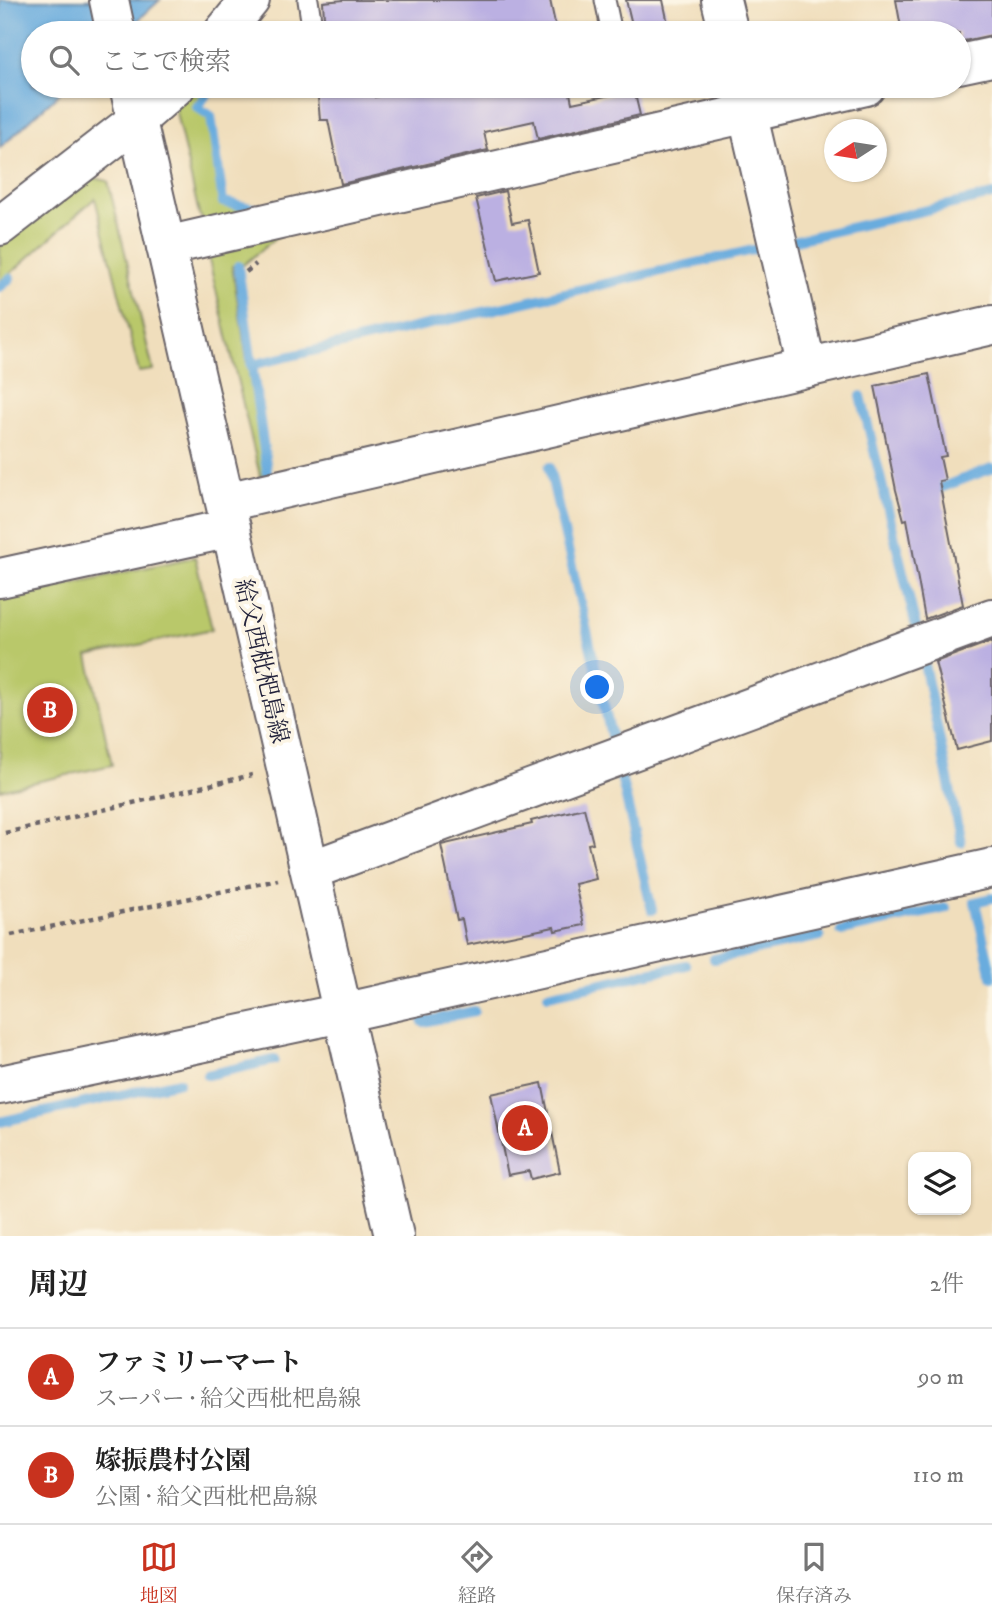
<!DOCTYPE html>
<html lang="ja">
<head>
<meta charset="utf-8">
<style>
	:root { --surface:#fff; --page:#f6f6f6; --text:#222; --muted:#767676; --line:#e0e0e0; --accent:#c8321e }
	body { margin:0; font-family:"IM FELL DW Pica","Noto Serif JP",serif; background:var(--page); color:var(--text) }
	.controls { position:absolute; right:21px; bottom:21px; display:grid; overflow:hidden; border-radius:14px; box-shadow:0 2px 5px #0004 }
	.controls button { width:63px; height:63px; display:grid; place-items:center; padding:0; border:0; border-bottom:2px solid var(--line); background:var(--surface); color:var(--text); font:35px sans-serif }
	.compass { position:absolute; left:824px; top:119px; width:63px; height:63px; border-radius:50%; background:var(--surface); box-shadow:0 2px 5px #0004; rotate:258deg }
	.you { position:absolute; left:598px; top:688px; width:24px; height:24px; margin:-18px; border:5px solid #fff; border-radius:50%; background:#1a73e8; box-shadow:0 0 0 10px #1a73e833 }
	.badge { display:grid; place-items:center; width:46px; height:46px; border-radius:50%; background:var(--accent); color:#fff; font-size:23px; font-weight:700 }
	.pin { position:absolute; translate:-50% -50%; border:4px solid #fff; box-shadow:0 2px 7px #0006 }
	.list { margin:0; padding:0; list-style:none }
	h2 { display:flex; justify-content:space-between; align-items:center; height:91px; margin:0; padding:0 28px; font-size:30px }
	h2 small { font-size:23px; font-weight:400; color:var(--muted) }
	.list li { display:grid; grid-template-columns:46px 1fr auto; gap:21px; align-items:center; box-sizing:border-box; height:98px; padding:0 28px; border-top:2px solid var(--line) }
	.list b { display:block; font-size:26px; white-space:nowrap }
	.list p { margin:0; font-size:23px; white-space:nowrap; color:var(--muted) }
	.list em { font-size:23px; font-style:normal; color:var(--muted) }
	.icon { flex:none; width:38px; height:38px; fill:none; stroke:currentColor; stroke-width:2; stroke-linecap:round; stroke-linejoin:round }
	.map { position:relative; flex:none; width:992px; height:1236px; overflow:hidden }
	.search { position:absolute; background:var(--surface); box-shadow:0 2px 5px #0004; left:21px; right:21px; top:21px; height:77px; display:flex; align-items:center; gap:18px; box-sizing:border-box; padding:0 24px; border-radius:38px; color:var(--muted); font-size:26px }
	.sheet { height:287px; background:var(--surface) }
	nav { display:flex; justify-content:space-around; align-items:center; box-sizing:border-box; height:98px; border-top:2px solid var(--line); background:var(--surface); font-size:19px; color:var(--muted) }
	nav a { display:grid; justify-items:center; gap:4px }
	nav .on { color:var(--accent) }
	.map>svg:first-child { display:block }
	.green { fill:#b9c86a; stroke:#6e7552; stroke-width:2 }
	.water { fill:#69acde; stroke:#46678c; stroke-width:2 }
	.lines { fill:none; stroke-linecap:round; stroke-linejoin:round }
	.stream { stroke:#69acde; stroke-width:10 }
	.building { fill:#bbb0e2 }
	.lane-casing { stroke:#6a6468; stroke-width:23 }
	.street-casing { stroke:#6a6468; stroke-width:42 }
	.secondary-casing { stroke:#6a6468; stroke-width:42 }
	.path { stroke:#6a6468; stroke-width:4.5; stroke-dasharray:5 5; stroke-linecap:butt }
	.lane { stroke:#fff; stroke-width:19 }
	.street { stroke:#fff; stroke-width:38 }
	.secondary { stroke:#fff; stroke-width:38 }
	.labels { text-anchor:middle; stroke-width:7; stroke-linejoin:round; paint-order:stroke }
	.street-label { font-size:24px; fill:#22223b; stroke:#fcf5e5 }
</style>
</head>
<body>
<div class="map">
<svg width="992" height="1236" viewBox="0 0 992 1236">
	<rect width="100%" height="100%" fill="#fcf5e5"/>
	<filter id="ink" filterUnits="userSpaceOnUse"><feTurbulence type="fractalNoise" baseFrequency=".0143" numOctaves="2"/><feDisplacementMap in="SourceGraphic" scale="14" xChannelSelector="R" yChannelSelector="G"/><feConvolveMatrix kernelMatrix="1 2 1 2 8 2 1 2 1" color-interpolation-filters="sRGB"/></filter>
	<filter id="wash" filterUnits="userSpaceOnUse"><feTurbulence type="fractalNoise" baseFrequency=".00686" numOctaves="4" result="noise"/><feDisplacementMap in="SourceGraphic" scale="28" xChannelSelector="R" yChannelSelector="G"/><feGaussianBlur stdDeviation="1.57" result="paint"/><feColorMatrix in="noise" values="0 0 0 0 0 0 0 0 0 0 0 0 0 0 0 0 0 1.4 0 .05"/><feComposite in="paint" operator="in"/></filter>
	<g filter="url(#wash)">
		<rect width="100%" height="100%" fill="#f0debc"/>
		<g class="green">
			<polygon points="194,86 210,86 193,107 208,118 220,205 261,213 207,225 199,214 175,108"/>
			<polygon points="86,176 108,181 153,370 139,372 95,198 0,283 0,240"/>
			<polygon points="283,232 242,266 232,266 266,479 261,480 208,256 215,246"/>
			<polygon points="195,557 212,629 88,656 112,765 0,790 0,599"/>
		</g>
		<polygon class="water" points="0,0 160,0 124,33 33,33 33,86 67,86 0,148"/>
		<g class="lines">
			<g class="stream">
				<polyline points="253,33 258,27"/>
				<polyline points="213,86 197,107 211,116 223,202 260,210"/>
				<polyline points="792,241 992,195"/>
				<polyline points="238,266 268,478"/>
				<polyline points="0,287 10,278"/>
				<polyline points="251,365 766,247"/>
				<polyline points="861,396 917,631"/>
				<polyline points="549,467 613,744"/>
				<polyline points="930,492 992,468"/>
				<polyline points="923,659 961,842"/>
				<polyline points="619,768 652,910"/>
				<polyline points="992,898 975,902 992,977"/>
				<polyline points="841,931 946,908"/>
				<polyline points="714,959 820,936"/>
				<polyline points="548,995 686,965"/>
				<polyline points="423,1022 474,1011"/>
				<polyline points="207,1075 274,1060"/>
				<polyline points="0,1122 179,1082"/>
			</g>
		</g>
		<g id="blocks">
			<g class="building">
				<polygon points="344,0 550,0 557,33 325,33 323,2"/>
				<polygon points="626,0 663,0 670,33 634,33"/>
				<polygon points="896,0 992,0 992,35 959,42 959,33 902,33"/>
				<polygon points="317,86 374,86 375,97 431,86 552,86 553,92 569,88 572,103 634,90 640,115 538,139 534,121 484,132 488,150 341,184 328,120 320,120"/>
				<polygon points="505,191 512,223 528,220 539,272 496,281 476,198"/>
				<polygon points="929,374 946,456 940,457 945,480 939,481 963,605 925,619 907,519 904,520 896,490 875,386"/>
				<polygon points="992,641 992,741 957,750 935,662"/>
				<polygon points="584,808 593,843 588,844 596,879 575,884 584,925 555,931 554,927 467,945 462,919 457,920 441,845 532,824 531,821"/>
				<polygon points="542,1083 560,1172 531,1179 529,1171 508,1175 491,1094"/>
			</g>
		</g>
	</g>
	<g filter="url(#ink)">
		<use href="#blocks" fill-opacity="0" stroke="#6a6468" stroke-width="2"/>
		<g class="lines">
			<defs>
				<g id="lane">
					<polyline points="308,0 313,33"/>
					<polyline points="605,0 612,33"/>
				</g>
				<g id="street">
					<polyline points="721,0 729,33"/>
					<polyline points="223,33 250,0"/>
					<polyline points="959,64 992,57"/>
					<polyline points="741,86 807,368"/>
					<polyline points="0,226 137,120 176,86"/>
					<polyline points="166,246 866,86"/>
					<polyline points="226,502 992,325"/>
					<polyline points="0,578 231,528"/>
					<polyline points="311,870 992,618"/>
				</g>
				<g id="secondary">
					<polyline points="109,0 116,33"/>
					<polyline points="129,86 394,1236"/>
					<polyline points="0,1085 342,1013 992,868"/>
				</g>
			</defs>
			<use href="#lane" class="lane-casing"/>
			<use href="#street" class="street-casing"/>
			<use href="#secondary" class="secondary-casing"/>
			<g class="path">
				<polyline points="246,272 256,264"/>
				<polyline points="5,833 252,775"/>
				<polyline points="11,935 278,880"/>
			</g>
			<use href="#lane" class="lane"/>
			<use href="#street" class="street"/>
			<use href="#secondary" class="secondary"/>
		</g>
	</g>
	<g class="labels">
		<g class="street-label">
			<text transform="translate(262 661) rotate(77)" y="8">給父西枇杷島線</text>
		</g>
	</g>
</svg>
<div class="controls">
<button><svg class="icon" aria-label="layers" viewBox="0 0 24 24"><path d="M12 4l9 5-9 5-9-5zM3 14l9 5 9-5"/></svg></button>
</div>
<svg class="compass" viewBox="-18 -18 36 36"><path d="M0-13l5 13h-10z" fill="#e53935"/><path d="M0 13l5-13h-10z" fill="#767676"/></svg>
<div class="you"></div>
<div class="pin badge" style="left:525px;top:1128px">A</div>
<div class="pin badge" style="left:50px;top:710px">B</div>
<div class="search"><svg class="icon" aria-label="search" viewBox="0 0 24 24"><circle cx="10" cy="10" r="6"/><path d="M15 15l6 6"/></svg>ここで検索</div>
</div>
<section class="sheet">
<h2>周辺<small>2件</small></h2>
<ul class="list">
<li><span class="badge">A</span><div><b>ファミリーマート</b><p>スーパー · 給父西枇杷島線</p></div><em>90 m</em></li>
<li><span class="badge">B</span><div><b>嫁振農村公園</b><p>公園 · 給父西枇杷島線</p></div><em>110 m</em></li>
</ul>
</section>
<nav>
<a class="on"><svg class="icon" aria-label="map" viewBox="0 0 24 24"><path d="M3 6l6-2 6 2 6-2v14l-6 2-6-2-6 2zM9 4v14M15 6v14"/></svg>地図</a>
<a><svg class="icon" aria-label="directions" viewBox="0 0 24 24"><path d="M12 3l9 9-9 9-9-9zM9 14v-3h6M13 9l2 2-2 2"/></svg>経路</a>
<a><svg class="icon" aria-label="saved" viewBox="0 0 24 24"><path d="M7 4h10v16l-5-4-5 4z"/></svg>保存済み</a>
</nav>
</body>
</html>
